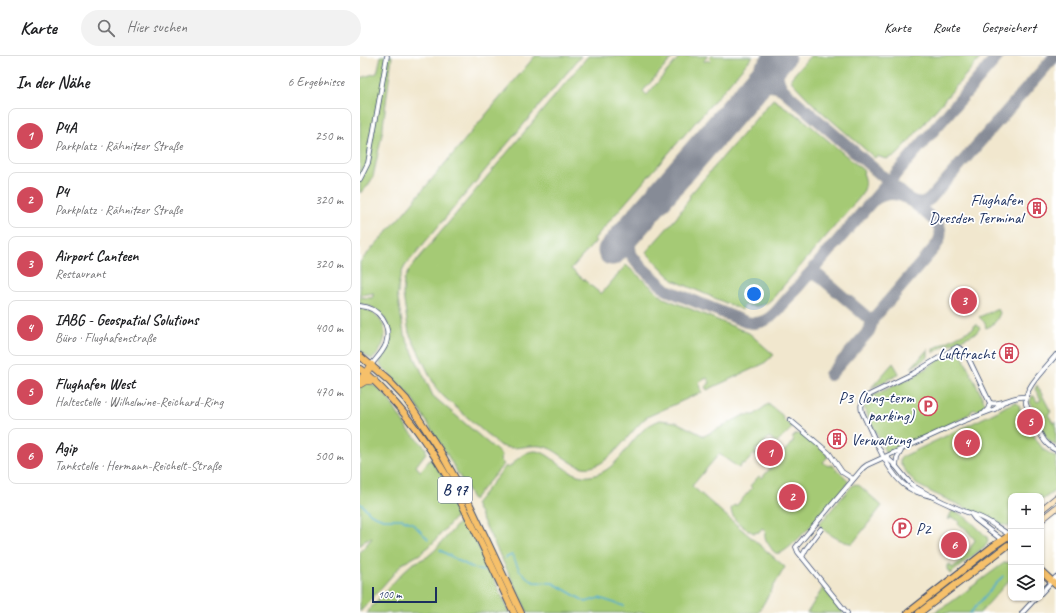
<!DOCTYPE html>
<html lang="de">
<head>
<meta charset="utf-8">
<style>
	:root { --surface:#fff; --page:#f2f2f2; --text:#202124; --muted:#757577; --line:#e0e0e0; --accent:#d1495b }
	body { margin:0; font-family:Caveat,sans-serif; background:var(--page); color:var(--text) }
	.controls { position:absolute; right:12px; bottom:12px; display:grid; overflow:hidden; border-radius:8px; box-shadow:0 1px 3px #0004 }
	.controls button { width:36px; height:36px; display:grid; place-items:center; padding:0; border:0; border-bottom:1px solid var(--line); background:var(--surface); color:var(--text); font:20px sans-serif }
	.scale { position:absolute; left:12px; bottom:10px; width:65px; box-sizing:border-box; padding-left:4px; border:2px solid #1b2f5e; border-top:0; font-size:11px; line-height:14px; white-space:nowrap; color:#1b2f5e; -webkit-text-stroke:3px #fff; paint-order:stroke }
	.you { position:absolute; left:394px; top:238px; width:14px; height:14px; margin:-10px; border:3px solid #fff; border-radius:50%; background:#1a73e8; box-shadow:0 0 0 6px #1a73e833 }
	.badge { display:grid; place-items:center; width:26px; height:26px; border-radius:50%; background:var(--accent); color:#fff; font-size:13px; font-weight:700 }
	.pin { position:absolute; translate:-50% -50%; border:2px solid #fff; box-shadow:0 1px 4px #0006 }
	.list { margin:0; padding:0; list-style:none }
	h2 { display:flex; justify-content:space-between; align-items:center; height:52px; margin:0; padding:0 16px; font-size:17px }
	h2 small { font-size:13px; font-weight:400; color:var(--muted) }
	.list li { display:grid; grid-template-columns:26px 1fr auto; gap:12px; align-items:center; box-sizing:border-box; height:56px; margin:0 8px 8px; padding:0 8px; border:1px solid var(--line); border-radius:8px }
	.list b { display:block; font-size:15px; white-space:nowrap }
	.list p { margin:0; font-size:13px; white-space:nowrap; color:var(--muted) }
	.list em { font-size:13px; font-style:normal; color:var(--muted) }
	.icon { flex:none; width:22px; height:22px; fill:none; stroke:currentColor; stroke-width:2; stroke-linecap:round; stroke-linejoin:round }
	.map { position:relative; flex:none; width:696px; height:557px; overflow:hidden }
	header { display:flex; align-items:center; gap:24px; box-sizing:border-box; height:56px; padding:0 20px; background:var(--surface); border-bottom:1px solid var(--line) }
	header strong { font-size:19px }
	nav { display:flex; gap:22px; margin-inline-start:auto; font-size:14px }
	.search { width:280px; height:36px; background:var(--page); display:flex; align-items:center; gap:10px; box-sizing:border-box; padding:0 14px; border-radius:22px; color:var(--muted); font-size:15px }
	main { display:flex }
	aside { flex:1; background:var(--surface) }
	.map>svg:first-child { display:block }
	.green { fill:#a5ca74; stroke:#607c69 }
	.lines { fill:none; stroke-linecap:round; stroke-linejoin:round }
	.stream { stroke:#51adcf; stroke-width:1.5 }
	.taxiway { stroke:#868b96; stroke-width:12 }
	.runway { stroke:#868b96; stroke-width:29 }
	.minor-casing { stroke:#3b4b6f; stroke-width:5.5 }
	.secondary-casing { stroke:#3b4b6f; stroke-width:7 }
	.primary-casing { stroke:#3b4b6f; stroke-width:8 }
	.motorway-casing { stroke:#3b4b6f; stroke-width:8 }
	.minor { stroke:#fff; stroke-width:4 }
	.secondary { stroke:#fbe6c4; stroke-width:5.5 }
	.primary { stroke:#f6c06b; stroke-width:6 }
	.motorway { stroke:#f6c06b; stroke-width:7 }
	.labels { text-anchor:middle; stroke-width:3.5; stroke-linejoin:round; paint-order:stroke }
	.shield { fill:#fff; stroke:#5f6d8e; stroke-width:1 }
	.shield-label { font-size:15px; font-weight:bold; fill:#1b2f5e }
	.poi-label { font-size:16px; fill:#1b2f5e; stroke:#fff; text-anchor:end }
</style>
</head>
<body>
<header>
<strong>Karte</strong>
<div class="search"><svg class="icon" aria-label="search" viewBox="0 0 24 24"><circle cx="10" cy="10" r="6"/><path d="M15 15l6 6"/></svg>Hier suchen</div>
<nav><a>Karte</a><a>Route</a><a>Gespeichert</a></nav>
</header>
<main>
<aside>
<h2>In der Nähe<small>6 Ergebnisse</small></h2>
<ul class="list">
<li><span class="badge">1</span><div><b>P4A</b><p>Parkplatz · Rähnitzer Straße</p></div><em>250 m</em></li>
<li><span class="badge">2</span><div><b>P4</b><p>Parkplatz · Rähnitzer Straße</p></div><em>320 m</em></li>
<li><span class="badge">3</span><div><b>Airport Canteen</b><p>Restaurant</p></div><em>320 m</em></li>
<li><span class="badge">4</span><div><b>IABG - Geospatial Solutions</b><p>Büro · Flughafenstraße</p></div><em>400 m</em></li>
<li><span class="badge">5</span><div><b>Flughafen West</b><p>Haltestelle · Wilhelmine-Reichard-Ring</p></div><em>470 m</em></li>
<li><span class="badge">6</span><div><b>Agip</b><p>Tankstelle · Hermann-Reichelt-Straße</p></div><em>500 m</em></li>
</ul>
</aside>
<div class="map">
<svg width="696" height="557" viewBox="0 0 696 557">
	<rect width="100%" height="100%" fill="#fff"/>
	<filter id="ink" filterUnits="userSpaceOnUse"><feTurbulence type="fractalNoise" baseFrequency=".025" numOctaves="2"/><feDisplacementMap in="SourceGraphic" scale="8" xChannelSelector="R" yChannelSelector="G"/><feConvolveMatrix kernelMatrix="1 2 1 2 8 2 1 2 1" color-interpolation-filters="sRGB"/></filter>
	<filter id="wash" filterUnits="userSpaceOnUse"><feTurbulence type="fractalNoise" baseFrequency=".012" numOctaves="4" result="noise"/><feDisplacementMap in="SourceGraphic" scale="16" xChannelSelector="R" yChannelSelector="G"/><feGaussianBlur stdDeviation="0.9" result="paint"/><feColorMatrix in="noise" values="0 0 0 0 0 0 0 0 0 0 0 0 0 0 0 0 0 1.4 0 .05"/><feComposite in="paint" operator="in"/></filter>
	<g filter="url(#wash)">
		<rect width="100%" height="100%" fill="#f1e7ce"/>
		<g class="green">
			<polygon points="21,0 32,0 22,78 13,121 8,130 0,137 0,22 17,17"/>
			<path d="M175,0h46l-176,210c-5,9 -7,17 -7,28h-1l7,40 29,62 69,59 -2,5 4,4 -31,36 -25,-44 -34,-55 -10,-12 -24,-24c1,-11 5,-13 8,-23 6,-19 -10,-37 -28,-38v-7l12,1 2,-5 -14,2v-33l41,-46z"/>
			<path d="M228,0h86l-31,35 4,4 33,-39h28l-4,4 1,2 2,-2 3,2 1,-2 -2,-2 2,-2h42l-159,183 2,2 -25,28 30,25 25,-29 38,33 85,35 25,22 -11,9 -56,26 -2,-3 5,-4 -3,-5 -8,4 3,10 -55,25c-19,15 -42,59 -68,49 -14,-5 -23,-18 -38,-20 -15,-2 -27,6 -42,-1l-56,-49 -7,-8 -27,-55 -6,-38 1,-15 5,-10z"/>
			<polygon points="450,0 622,0 537,99 526,103 517,100 515,102 455,50 432,26 431,22"/>
			<path d="M413,43l30,20 61,52 -1,2c4,9 3,15 -3,24l-88,102c-9,8 -17,8 -28,6l-2,5 -69,-30 -27,-28 31,-35 13,-20 -1,-1z"/>
			<path d="M0,252c20,3 32,23 20,42 -2,4 -4,7 -9,9l-11,-9z"/>
			<path d="M638,253l2,4c-4,9 -6,12 -14,15l-1,-5 -6,-6z"/>
			<polygon points="614,269 617,269 620,272 616,277 592,288 587,288 573,297 573,293 614,272"/>
			<polygon points="568,293 568,301 551,312"/>
			<path d="M598,294l2,1 25,52v3l-7,5 -2,-2 -5,2v2l-27,15 -57,26 -1,-1 -21,-43c-1,-5 0,-8 3,-12l45,-21 32,-21z"/>
			<polygon points="533,307 539,317 538,319 511,332"/>
			<path d="M8,327c19,6 26,27 37,42 5,8 14,15 21,23v5l-10,13 4,5c5,-4 8,-11 12,-12l17,28 12,24 -30,34 -11,9 -18,10 -42,48v-60l12,-14 -6,1 -6,7v-159z"/>
			<polygon points="677,329 691,356 688,358 693,367 696,366 696,390 689,385 686,381 670,346 672,340 674,340 677,346 681,344 675,333"/>
			<path d="M656,346l3,3 2,8 16,28 7,9 12,7v33l-15,11v-5h-30v29l-2,1c-6,0 -11,-5 -17,-6l-59,-27 -17,-9 -13,-16 -3,-6v-3l2,-2 96,-46 8,-5z"/>
			<path d="M408,348l14,11 1,4 9,8 -1,2 -14,14 -8,-6 -9,10 3,2 -1,1 -5,-2 -2,3 2,4 -1,1 -2,-2 -9,10 -2,-1 -4,5 -20,-14 -27,32 93,81 -27,46h-230l-53,-109 31,-38 3,2c36,-44 46,12 81,8 26,-4 35,-29 52,-45 5,-5 11,-8 18,-11l16,2 28,14 40,-21h10z"/>
			<path d="M436,378h5l5,2 21,18v4l-4,4 5,4 2,-1 3,1 16,15c-8,12 -58,70 -69,72 -6,2 -8,-4 -11,-8 -3,-5 -6,-9 -3,-14l-4,-3 -3,4 -5,1c-9,-4 -23,-13 -23,-24l3,-4 2,1 16,-18 -2,-2 9,-10 3,2 32,-38 -2,-2z"/>
			<path d="M495,428l5,2 22,20 -29,37c-7,2 -32,-12 -34,-19l34,-39z"/>
			<path d="M592,455c13,2 25,17 35,26l1,4 -3,5 -35,28 -3,-5v-4l3,-1 2,4 9,-7 -2,-3 10,-8 6,-10 -10,-12 -7,-4 1,-3 -8,-4 -2,3 -1,-1z"/>
			<polygon points="103,462 105,462 150,557 6,557 42,517 52,508 67,501 75,494"/>
			<polygon points="651,506 651,522 620,557 573,557 590,547 644,507"/>
			<polygon points="463,532 484,557 447,557"/>
		</g>
		<g class="lines">
			<g class="stream">
				<polyline points="0,447 11,458 23,463 42,463 52,467 68,483"/>
				<path d="M80,494c8,5 37,22 45,21"/>
				<polyline points="145,502 152,499 160,515 169,523 174,526 193,527 226,546 239,542 264,550"/>
				<polyline points="610,557 643,520"/>
			</g>
			<g class="taxiway">
				<path d="M421,0c-6,12 -5,23 2,34l127,110c7,3 14,4 20,-1l125,-143"/>
				<path d="M387,39c10,-10 26,-12 38,-4"/>
				<path d="M279,164l-7,10 -3,11 2,13 9,12 27,24 79,32c13,3 22,-1 31,-11l221,-255"/>
				<path d="M447,220l6,-2 6,2 49,42c3,4 4,8 1,13l-39,44"/>
				<path d="M511,269l2,-6 62,-72c6,-8 8,-15 2,-24 -18,-15 -37,-41 -63,-23"/>
			</g>
			<polyline class="runway" points="252,195 421,0"/>
		</g>
	</g>
	<g filter="url(#ink)">
		<g class="lines">
			<defs>
				<g id="minor">
					<polyline points="0,123 8,107 27,0"/>
					<path d="M0,250c19,1 32,20 26,38 -3,8 -10,15 -15,21"/>
					<path d="M696,299c-9,12 -34,34 -30,49 3,8 8,15 11,23 5,10 8,18 19,23"/>
					<path d="M630,347c13,3 23,-8 36,-6"/>
					<polyline points="430,364 469,397 482,416 493,423"/>
					<path d="M525,401c13,7 18,22 30,30 18,11 43,22 62,29 12,4 22,13 33,19"/>
					<polyline points="536,410 537,402 541,395"/>
					<path d="M574,441c-12,-3 -24,-6 -33,-15 -15,-14 -30,-51 -39,-70 -2,-7 0,-11 5,-16l47,-23 43,-26 8,4 25,52 -2,6 -3,3"/>
					<polyline points="612,459 615,463 642,484"/>
					<polyline points="442,501 446,493 461,473"/>
					<polyline points="681,537 696,521"/>
					<polyline points="487,557 438,496 436,491 503,412 507,409 601,366 635,353 642,347"/>
					<polyline points="662,557 676,542"/>
				</g>
				<g id="secondary">
					<polyline points="681,454 696,442"/>
					<polyline points="681,464 696,452"/>
				</g>
				<g id="primary">
					<polyline points="0,300 29,325 46,343 80,395 110,449 161,557"/>
					<path d="M0,313c13,9 24,22 35,34 54,61 84,137 119,210"/>
					<polyline points="681,515 696,529"/>
					<polyline points="548,557 632,491 650,479 651,480"/>
					<polyline points="559,557 648,489 651,491"/>
				</g>
				<g id="motorway">
					<polyline points="0,326 11,309"/>
					<polyline points="0,328 5,325 14,324"/>
				</g>
			</defs>
			<use href="#minor" class="minor-casing"/>
			<use href="#secondary" class="secondary-casing"/>
			<use href="#primary" class="primary-casing"/>
			<use href="#motorway" class="motorway-casing"/>
			<use href="#minor" class="minor"/>
			<use href="#secondary" class="secondary"/>
			<use href="#primary" class="primary"/>
			<use href="#motorway" class="motorway"/>
		</g>
	</g>
	<defs>
		<symbol id="building-ring" viewBox="-11 -11 22 22"><circle r="9.5" fill="#fff" stroke="#d1495b" stroke-width="1.5"/><path d="M-4-6H4V6H1V3H-1V6H-4ZM-2.5-4.3h1.7v1.8h-1.7ZM.8-4.3h1.7v1.8H.8ZM-2.5-1h1.7V.8h-1.7ZM.8-1h1.7V.8H.8Z" fill="#d1495b"/></symbol>
		<symbol id="parking-ring" viewBox="-11 -11 22 22"><circle r="9.5" fill="#fff" stroke="#d1495b" stroke-width="1.5"/><path d="M-3.5-5.5H1a3.5 3.5 0 0 1 0 7H-1V5.5H-3.5ZM-1-3.4V-.6H.8a1.4 1.4 0 0 0 0-2.8Z" fill="#d1495b"/></symbol>
	</defs>
	<g fill-rule="evenodd">
		<use href="#building-ring" x="666" y="141" width="22" height="22"/>
		<use href="#building-ring" x="638" y="286" width="22" height="22"/>
		<use href="#parking-ring" x="557" y="339" width="22" height="22"/>
		<use href="#building-ring" x="466" y="372" width="22" height="22"/>
		<use href="#parking-ring" x="531" y="461" width="22" height="22"/>
	</g>
	<g class="labels">
		<rect class="shield" x="78" y="421" width="34" height="26" rx="3"/>
		<g class="shield-label">
			<text x="95" y="439">B 97</text>
		</g>
		<g class="poi-label">
			<text x="663" y="149">Flughafen<tspan x="663" dy="18">Dresden Terminal</tspan></text>
			<text x="635" y="303">Luftfracht</text>
			<text x="554" y="347">P3 (long-term<tspan x="554" dy="18">parking)</tspan></text>
			<text x="491" y="389" text-anchor="start">Verwaltung</text>
			<text x="556" y="478" text-anchor="start">P2</text>
		</g>
	</g>
</svg>
<div class="controls">
<button>+</button>
<button>−</button>
<button><svg class="icon" aria-label="layers" viewBox="0 0 24 24"><path d="M12 4l9 5-9 5-9-5zM3 14l9 5 9-5"/></svg></button>
</div>
<div class="scale">100 m</div>
<div class="you"></div>
<div class="pin badge" style="left:410px;top:397px">1</div>
<div class="pin badge" style="left:432px;top:441px">2</div>
<div class="pin badge" style="left:604px;top:245px">3</div>
<div class="pin badge" style="left:607px;top:387px">4</div>
<div class="pin badge" style="left:670px;top:366px">5</div>
<div class="pin badge" style="left:594px;top:489px">6</div>
</div>
</main>
</body>
</html>
